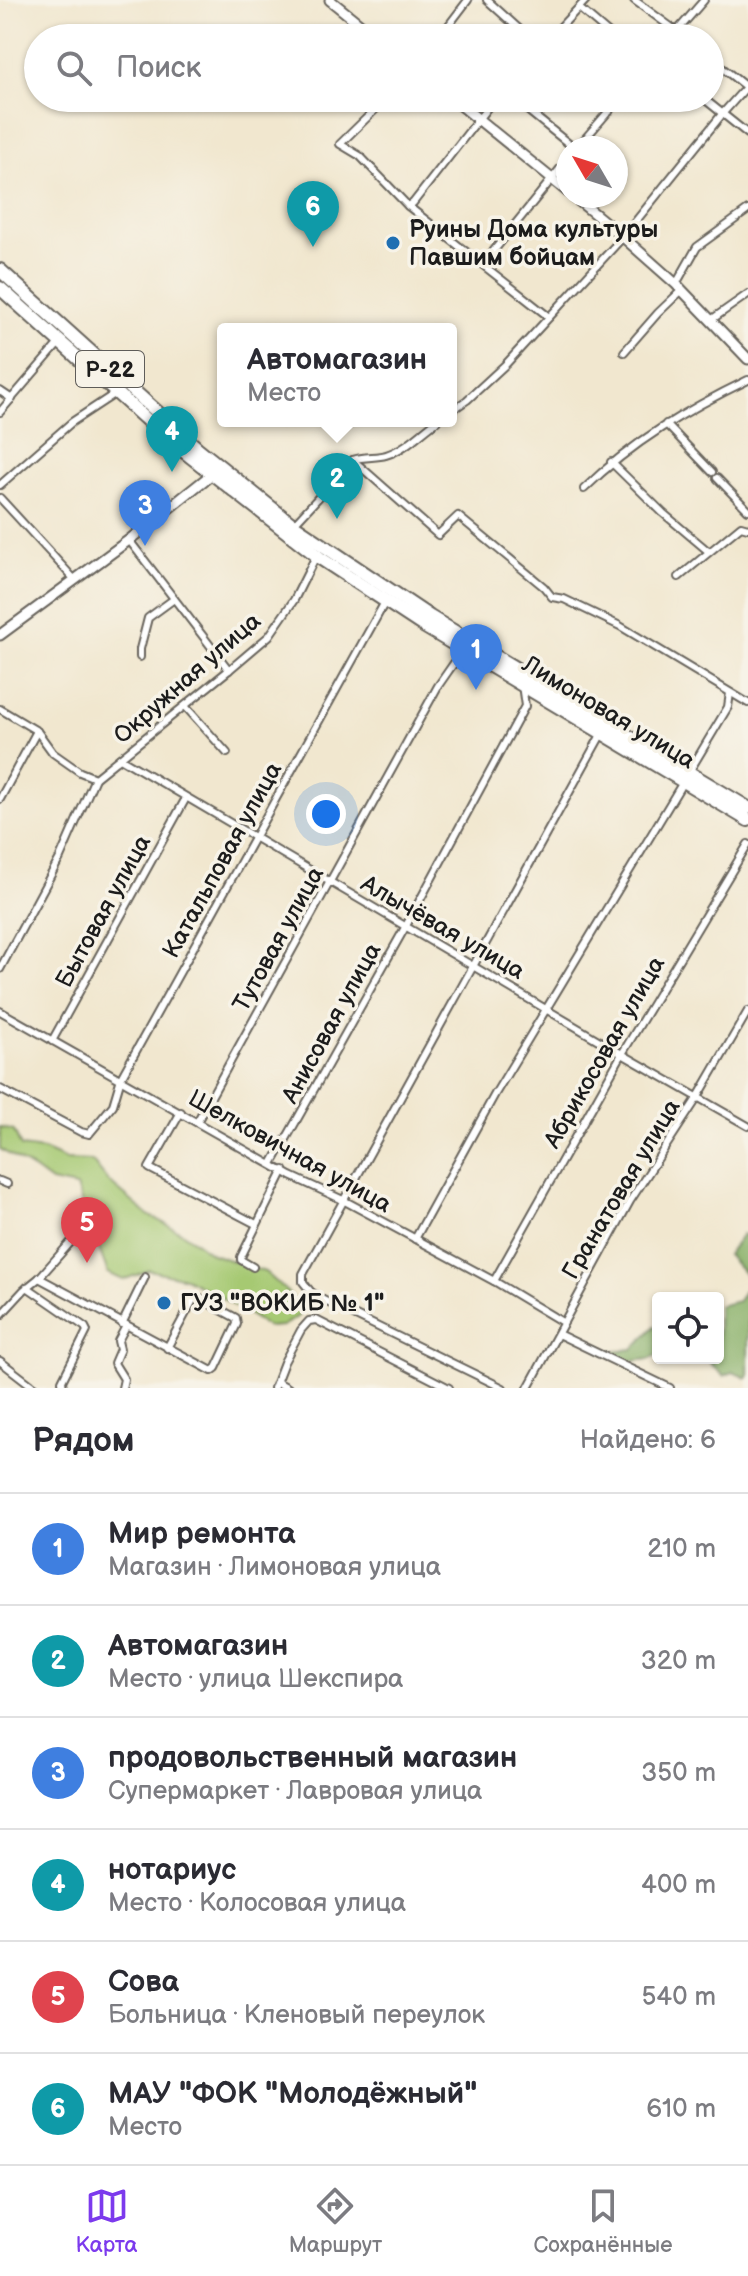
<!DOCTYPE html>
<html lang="ru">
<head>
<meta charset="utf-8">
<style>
	:root { --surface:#fff; --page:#f2f2f3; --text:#2b2b33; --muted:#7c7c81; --line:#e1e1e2; --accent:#7c3aed }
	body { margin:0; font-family:"Balsamiq Sans",sans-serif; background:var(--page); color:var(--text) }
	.controls { position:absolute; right:24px; bottom:24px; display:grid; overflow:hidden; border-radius:8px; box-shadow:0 2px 6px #0004 }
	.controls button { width:72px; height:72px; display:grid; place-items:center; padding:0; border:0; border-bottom:2px solid var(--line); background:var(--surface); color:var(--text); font:40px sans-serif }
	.compass { position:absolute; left:556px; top:136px; width:72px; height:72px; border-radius:50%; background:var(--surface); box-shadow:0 2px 6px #0004; rotate:309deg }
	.you { position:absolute; left:326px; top:814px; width:28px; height:28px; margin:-20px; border:6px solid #fff; border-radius:50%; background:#1a73e8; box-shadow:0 0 0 12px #1a73e833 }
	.badge { display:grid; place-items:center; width:52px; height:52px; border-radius:50%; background:var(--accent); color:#fff; font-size:26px; font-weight:700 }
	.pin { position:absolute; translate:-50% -66px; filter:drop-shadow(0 2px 4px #0008) }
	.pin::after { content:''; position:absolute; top:42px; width:28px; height:24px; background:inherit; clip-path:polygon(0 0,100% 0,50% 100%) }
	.popup { position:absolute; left:217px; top:323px; width:240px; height:104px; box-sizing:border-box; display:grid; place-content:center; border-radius:8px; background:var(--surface); filter:drop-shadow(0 2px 6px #0005); font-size:26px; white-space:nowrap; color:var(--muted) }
	.popup b { font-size:30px; color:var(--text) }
	.popup::after { content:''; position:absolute; left:50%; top:100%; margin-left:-16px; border:16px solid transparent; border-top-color:var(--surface) }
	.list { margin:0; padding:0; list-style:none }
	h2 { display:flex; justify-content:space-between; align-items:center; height:104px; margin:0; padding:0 32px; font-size:34px }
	h2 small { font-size:26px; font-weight:400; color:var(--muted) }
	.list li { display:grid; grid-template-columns:52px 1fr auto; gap:24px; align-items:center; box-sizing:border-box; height:112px; padding:0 32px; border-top:2px solid var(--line) }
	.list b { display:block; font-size:30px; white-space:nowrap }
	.list p { margin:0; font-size:26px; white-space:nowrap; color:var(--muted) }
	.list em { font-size:26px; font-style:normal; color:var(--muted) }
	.icon { flex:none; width:44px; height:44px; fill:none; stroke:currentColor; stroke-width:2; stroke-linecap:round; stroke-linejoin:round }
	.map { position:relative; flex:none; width:748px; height:1388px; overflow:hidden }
	.search { position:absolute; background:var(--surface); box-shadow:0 2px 6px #0004; left:24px; right:24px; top:24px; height:88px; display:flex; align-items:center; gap:20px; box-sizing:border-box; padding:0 28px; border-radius:44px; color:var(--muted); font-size:30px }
	.sheet { height:776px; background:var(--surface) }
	nav { display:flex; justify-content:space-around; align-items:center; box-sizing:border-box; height:112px; border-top:2px solid var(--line); background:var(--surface); font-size:22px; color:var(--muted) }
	nav a { display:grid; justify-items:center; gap:4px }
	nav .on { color:var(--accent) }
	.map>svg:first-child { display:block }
	.green { fill:#a6c972; stroke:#617247; stroke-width:2 }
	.forest { fill:#84ad64; stroke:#506440; stroke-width:2 }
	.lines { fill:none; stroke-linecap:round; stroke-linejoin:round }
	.street-casing { stroke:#67635b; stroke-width:10 }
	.secondary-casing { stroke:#67635b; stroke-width:13 }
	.highway-casing { stroke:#67635b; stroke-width:16 }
	.street { stroke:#fff; stroke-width:6 }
	.secondary { stroke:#fff; stroke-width:9 }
	.highway { stroke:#fff; stroke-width:12 }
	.poi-dot { fill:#1f6fb2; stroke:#f7f3e8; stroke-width:3 }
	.labels { text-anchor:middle; stroke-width:7; stroke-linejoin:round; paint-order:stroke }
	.shield { fill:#f7f3e8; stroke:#5e5c59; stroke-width:2 }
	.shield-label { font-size:22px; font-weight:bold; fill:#1c1c1c }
	.poi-label { font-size:24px; font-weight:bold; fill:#1c1c1c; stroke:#f7f3e8; text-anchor:start }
	.street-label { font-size:24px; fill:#1c1c1c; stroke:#f7f3e8 }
</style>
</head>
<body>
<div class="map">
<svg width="748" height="1388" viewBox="0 0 748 1388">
	<rect width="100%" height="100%" fill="#f7f3e8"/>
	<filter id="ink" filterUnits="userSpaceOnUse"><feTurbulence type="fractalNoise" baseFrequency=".0125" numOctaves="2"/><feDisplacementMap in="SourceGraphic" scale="16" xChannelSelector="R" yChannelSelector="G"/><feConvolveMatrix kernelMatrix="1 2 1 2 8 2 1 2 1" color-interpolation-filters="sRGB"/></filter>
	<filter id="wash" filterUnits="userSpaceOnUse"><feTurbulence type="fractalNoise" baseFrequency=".006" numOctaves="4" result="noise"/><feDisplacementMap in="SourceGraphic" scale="32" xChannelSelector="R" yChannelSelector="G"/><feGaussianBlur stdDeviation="1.8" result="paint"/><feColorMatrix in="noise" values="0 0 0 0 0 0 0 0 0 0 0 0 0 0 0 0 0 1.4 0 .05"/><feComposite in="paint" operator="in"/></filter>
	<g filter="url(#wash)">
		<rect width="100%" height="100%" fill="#f1e7cf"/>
		<polygon class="green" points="0,1127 14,1131 21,1147 43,1150 66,1160 92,1161 108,1181 148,1215 183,1233 212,1254 265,1272 291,1295 300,1315 282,1326 268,1327 219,1296 185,1278 149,1270 123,1280 108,1273 76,1187 51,1182 36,1171 0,1149"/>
		<g class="forest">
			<polygon points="742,1234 748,1237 748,1278 727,1255"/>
			<polygon points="748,1284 748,1373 746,1378 733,1372 724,1376 705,1358 718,1358 718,1306 738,1301"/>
			<polygon points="655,1326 658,1326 658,1355 650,1359 625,1362 613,1351 633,1349"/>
		</g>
	</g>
	<g filter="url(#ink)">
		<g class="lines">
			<defs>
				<g id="street">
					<polyline points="487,0 529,38"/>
					<polyline points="634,0 686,38"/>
					<polyline points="580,9 614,38"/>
					<polyline points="439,38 468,0"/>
					<polyline points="550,38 586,0"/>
					<polyline points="671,38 704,0"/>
					<polyline points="710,58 746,87"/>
					<polyline points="387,98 340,144 360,156 408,206 549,317"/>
					<polyline points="594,98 609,112"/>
					<polyline points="703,98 748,134"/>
					<polyline points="495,99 521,105 574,148"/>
					<polyline points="577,148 620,98"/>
					<polyline points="408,206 413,203 495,98"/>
					<polyline points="483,264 568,159"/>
					<polyline points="676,284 697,247 748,210"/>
					<polyline points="711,320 748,294"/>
					<polyline points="624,352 658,313 682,290"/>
					<polyline points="0,391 12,399"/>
					<polyline points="451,411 467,400 506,364 623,237 723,113 748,85"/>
					<polyline points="0,412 60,342"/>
					<polyline points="666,424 712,472"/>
					<polyline points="353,460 438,535 458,516 544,587 552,597 564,599 620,626 748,703"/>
					<polyline points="611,462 663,513 708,551"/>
					<polyline points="717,478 748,510"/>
					<polyline points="0,485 72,422 116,393"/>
					<path d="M584,489c48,-47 104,-80 164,-109"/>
					<polyline points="0,498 75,580"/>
					<path d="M293,525l60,-65c11,-4 23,-2 33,-5 20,-6 35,-23 51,-34"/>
					<polyline points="129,540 229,670"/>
					<polyline points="679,577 741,526 748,528"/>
					<polyline points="140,657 140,649 148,618 174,599"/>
					<polyline points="185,706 227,753"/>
					<polyline points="0,709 37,731 53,753 80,772 95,778"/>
					<polyline points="120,758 622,1054 748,1126"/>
					<polyline points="689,772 728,707 730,693"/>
					<polyline points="0,799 37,731"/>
					<polyline points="0,969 60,858 95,778 229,670 269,636 294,600 316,556"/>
					<polyline points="0,1011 291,1176 343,1200 494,1281 564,1323"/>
					<polyline points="52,1041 186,798"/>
					<polyline points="0,1089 81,1132 89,1134 113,1105 121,1078 385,602"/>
					<polyline points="181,1112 149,1168 256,1224"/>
					<polyline points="197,1122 438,686 463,650"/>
					<polyline points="272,1164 407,924 525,706 522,685"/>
					<polyline points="0,1181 7,1184"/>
					<polyline points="415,1239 495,1094 683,782"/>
					<polyline points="253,1267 241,1260 241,1257 284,1170"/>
					<polyline points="39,1278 212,1371 216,1368 237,1324 236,1318 199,1298 193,1300 167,1348"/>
					<polyline points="494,1281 622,1054 748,844"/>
					<polyline points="27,1287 85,1327 87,1331 62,1381 63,1388"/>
					<polyline points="0,1316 24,1290 39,1278 86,1225"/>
					<polyline points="122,1324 145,1277"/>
					<polyline points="558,1334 670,1388"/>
					<polyline points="0,1361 35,1388"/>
					<polyline points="277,1382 288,1388"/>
					<polyline points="122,1388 124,1379 114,1363 120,1349 118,1341 126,1326"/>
					<polyline points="274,1388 284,1362 301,1330 309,1321 316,1320 449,1388"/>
					<polyline points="503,1388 323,1300 311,1292 303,1282 303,1274 602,733"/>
					<polyline points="528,1388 630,1201 698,1097 748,1011"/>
				</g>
				<g id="secondary">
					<polyline points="330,0 377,38"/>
					<polyline points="452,98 568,192"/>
					<polyline points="573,196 623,237 676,284 748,359"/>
					<polyline points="0,635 129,540 217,470"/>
				</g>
				<g id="highway">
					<polyline points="0,270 197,448 293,525 430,617 748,808"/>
					<polyline points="0,288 168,439 320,558 425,627 748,820"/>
				</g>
			</defs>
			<use href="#street" class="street-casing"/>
			<use href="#secondary" class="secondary-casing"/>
			<use href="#highway" class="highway-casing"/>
			<use href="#street" class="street"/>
			<use href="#secondary" class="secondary"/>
			<use href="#highway" class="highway"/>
		</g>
	</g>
	<g class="poi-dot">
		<circle cx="393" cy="243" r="8"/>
		<circle cx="164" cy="1303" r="8"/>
	</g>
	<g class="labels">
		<rect class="shield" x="76" y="351" width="68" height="36" rx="6"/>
		<g class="shield-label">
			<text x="110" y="377">Р-22</text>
		</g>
		<g class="poi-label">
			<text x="409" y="237">Руины Дома культуры<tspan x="409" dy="28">Павшим бойцам</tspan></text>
			<text x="180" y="1311">ГУЗ "ВОКИБ № 1"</text>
		</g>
		<g class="street-label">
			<text transform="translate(187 678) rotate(-41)" y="8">Окружная улица</text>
			<text transform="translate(609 712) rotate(31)" y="8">Лимоновая улица</text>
			<text transform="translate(222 860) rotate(-61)" y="8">Катальповая улица</text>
			<text transform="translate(103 911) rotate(-61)" y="8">Бытовая улица</text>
			<text transform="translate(443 927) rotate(30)" y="8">Алычёвая улица</text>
			<text transform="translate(278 939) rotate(-61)" y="8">Тутовая улица</text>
			<text transform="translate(331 1023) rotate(-61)" y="8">Анисовая улица</text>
			<text transform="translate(604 1052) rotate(-60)" y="8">Абрикосовая улица</text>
			<text transform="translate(290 1151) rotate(29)" y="8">Шелковичная улица</text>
			<text transform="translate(621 1189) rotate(-59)" y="8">Гранатовая улица</text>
		</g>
	</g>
</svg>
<div class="controls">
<button><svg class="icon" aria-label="locate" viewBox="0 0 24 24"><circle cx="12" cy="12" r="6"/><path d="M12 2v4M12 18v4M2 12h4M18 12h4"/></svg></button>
</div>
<svg class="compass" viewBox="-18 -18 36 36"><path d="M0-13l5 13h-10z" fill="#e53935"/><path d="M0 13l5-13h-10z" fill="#7c7c81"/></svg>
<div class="you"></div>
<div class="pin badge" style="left:476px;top:690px;background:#3f7fe0">1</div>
<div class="pin badge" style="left:337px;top:519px;background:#0f9aa8">2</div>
<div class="popup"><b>Автомагазин</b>Место</div>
<div class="pin badge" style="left:145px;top:546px;background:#3f7fe0">3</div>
<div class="pin badge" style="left:172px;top:472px;background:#0f9aa8">4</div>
<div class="pin badge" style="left:87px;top:1263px;background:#e0444e">5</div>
<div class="pin badge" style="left:313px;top:247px;background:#0f9aa8">6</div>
<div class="search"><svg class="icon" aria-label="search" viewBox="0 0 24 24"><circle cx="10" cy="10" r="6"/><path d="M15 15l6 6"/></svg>Поиск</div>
</div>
<section class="sheet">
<h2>Рядом<small>Найдено: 6</small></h2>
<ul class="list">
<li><span class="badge" style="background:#3f7fe0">1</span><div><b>Мир ремонта</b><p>Магазин · Лимоновая улица</p></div><em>210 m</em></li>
<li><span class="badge" style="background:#0f9aa8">2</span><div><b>Автомагазин</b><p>Место · улица Шекспира</p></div><em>320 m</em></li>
<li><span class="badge" style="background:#3f7fe0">3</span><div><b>продовольственный магазин</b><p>Супермаркет · Лавровая улица</p></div><em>350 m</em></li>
<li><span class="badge" style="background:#0f9aa8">4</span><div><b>нотариус</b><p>Место · Колосовая улица</p></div><em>400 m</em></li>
<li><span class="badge" style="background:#e0444e">5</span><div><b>Сова</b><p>Больница · Кленовый переулок</p></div><em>540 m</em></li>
<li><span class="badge" style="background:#0f9aa8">6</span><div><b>МАУ &quot;ФОК &quot;Молодёжный&quot;</b><p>Место</p></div><em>610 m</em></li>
</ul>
</section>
<nav>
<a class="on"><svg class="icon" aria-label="map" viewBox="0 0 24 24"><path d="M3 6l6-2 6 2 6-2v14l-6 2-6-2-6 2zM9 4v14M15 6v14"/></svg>Карта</a>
<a><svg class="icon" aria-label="directions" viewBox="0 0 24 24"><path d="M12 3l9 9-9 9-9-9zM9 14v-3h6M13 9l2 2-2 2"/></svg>Маршрут</a>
<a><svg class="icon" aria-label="saved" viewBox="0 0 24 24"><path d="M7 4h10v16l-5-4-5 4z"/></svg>Сохранённые</a>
</nav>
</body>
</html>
